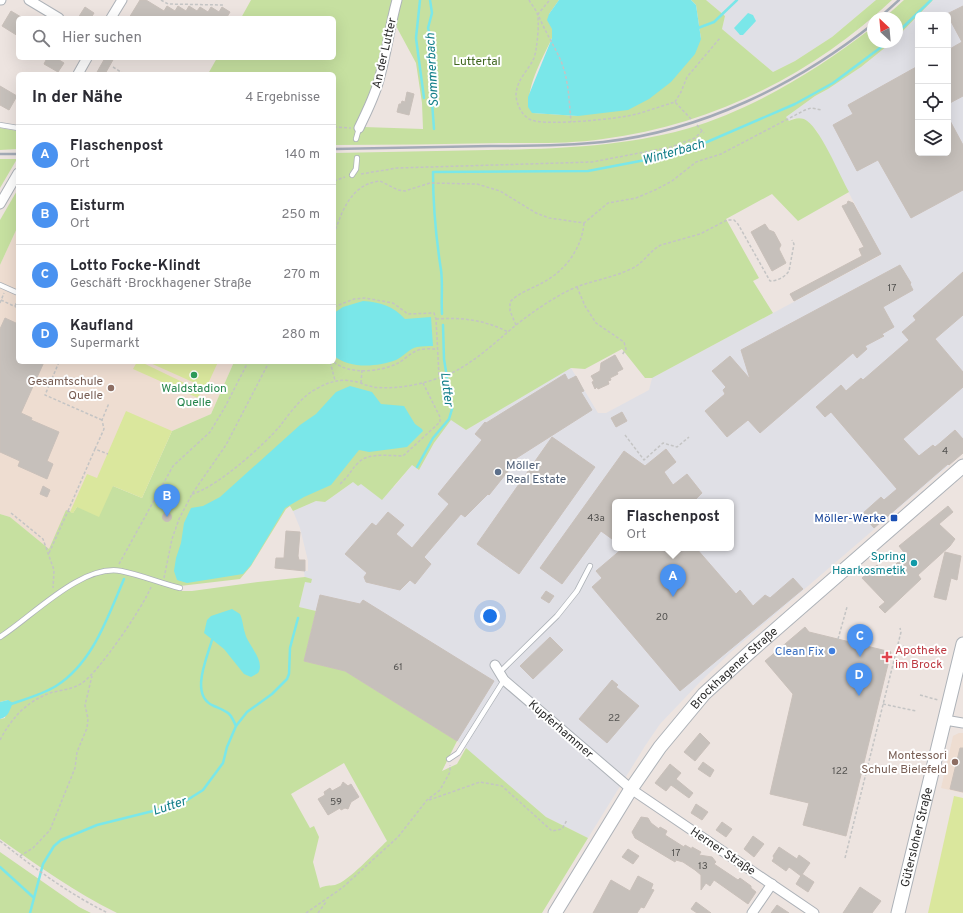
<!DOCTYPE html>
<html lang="de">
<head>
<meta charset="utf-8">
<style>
	:root { --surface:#fff; --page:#f7f7f7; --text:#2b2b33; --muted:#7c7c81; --line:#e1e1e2; --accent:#4a92f0 }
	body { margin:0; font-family:Overpass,sans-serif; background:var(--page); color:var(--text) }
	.controls { position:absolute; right:12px; top:12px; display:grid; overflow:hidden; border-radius:6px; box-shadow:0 4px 16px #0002 }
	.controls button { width:36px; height:36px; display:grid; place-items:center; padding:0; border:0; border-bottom:1px solid var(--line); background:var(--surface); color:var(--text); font:20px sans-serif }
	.compass { position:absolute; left:867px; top:12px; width:36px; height:36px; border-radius:50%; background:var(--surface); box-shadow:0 4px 16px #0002; rotate:334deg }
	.you { position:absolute; left:490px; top:616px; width:14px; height:14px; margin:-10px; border:3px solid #fff; border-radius:50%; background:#1a73e8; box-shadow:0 0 0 6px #1a73e833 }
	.badge { display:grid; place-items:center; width:26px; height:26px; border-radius:50%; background:var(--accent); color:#fff; font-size:13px; font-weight:700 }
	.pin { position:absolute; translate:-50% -33px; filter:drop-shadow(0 1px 2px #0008) }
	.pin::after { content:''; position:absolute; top:21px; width:14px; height:12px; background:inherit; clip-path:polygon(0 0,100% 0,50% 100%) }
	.popup { position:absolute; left:612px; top:499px; width:122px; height:52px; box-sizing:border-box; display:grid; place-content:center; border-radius:6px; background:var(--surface); filter:drop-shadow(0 1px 3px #0005); font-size:13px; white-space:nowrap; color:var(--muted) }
	.popup b { font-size:15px; color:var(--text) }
	.popup::after { content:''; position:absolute; left:50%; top:100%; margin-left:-8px; border:8px solid transparent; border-top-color:var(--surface) }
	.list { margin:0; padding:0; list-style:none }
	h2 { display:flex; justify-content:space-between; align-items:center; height:52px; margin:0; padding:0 16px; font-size:17px }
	h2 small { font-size:13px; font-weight:400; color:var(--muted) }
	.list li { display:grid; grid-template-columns:26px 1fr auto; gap:12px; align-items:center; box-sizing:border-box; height:60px; padding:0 16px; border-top:1px solid var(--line) }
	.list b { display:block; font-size:15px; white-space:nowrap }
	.list p { margin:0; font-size:13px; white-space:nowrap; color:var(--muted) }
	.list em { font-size:13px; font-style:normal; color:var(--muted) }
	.icon { flex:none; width:22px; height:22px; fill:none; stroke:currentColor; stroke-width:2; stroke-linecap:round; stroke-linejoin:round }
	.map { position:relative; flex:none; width:963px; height:913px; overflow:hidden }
	.search { position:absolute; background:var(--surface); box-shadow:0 4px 16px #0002; left:16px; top:16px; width:320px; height:44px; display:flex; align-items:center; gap:10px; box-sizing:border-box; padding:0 14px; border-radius:6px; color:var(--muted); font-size:15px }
	.panel { position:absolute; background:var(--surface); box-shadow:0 4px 16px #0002; left:16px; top:72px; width:320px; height:292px; border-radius:6px }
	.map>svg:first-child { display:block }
	.industrial { fill:#e0e0e6; fill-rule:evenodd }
	.education { fill:#eeddd1 }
	.green { fill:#c6e0a0; fill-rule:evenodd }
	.pitch { fill:#dae79d }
	.water { fill:#7ae7e9 }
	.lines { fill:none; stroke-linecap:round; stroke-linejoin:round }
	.stream { stroke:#7ae7e9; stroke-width:2.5 }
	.building { fill:#c6c0bb; stroke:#c9c0ba }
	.lane-casing { stroke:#adb2b8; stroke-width:6 }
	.street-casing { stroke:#adb2b8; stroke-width:11 }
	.secondary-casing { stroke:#adb2b8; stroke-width:15 }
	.path { stroke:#c4c4c4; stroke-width:1.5; stroke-dasharray:3 2; stroke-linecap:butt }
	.lane { stroke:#fff; stroke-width:4.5 }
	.street { stroke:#fff; stroke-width:9 }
	.secondary { stroke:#fff; stroke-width:13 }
	.rail { stroke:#a3aab6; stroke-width:2.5 }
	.leisure-dot { fill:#2e9e5b; stroke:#fff; stroke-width:1.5 }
	.education-dot { fill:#8d6e63; stroke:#fff; stroke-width:1.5 }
	.service-dot { fill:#5c6f8a; stroke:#fff; stroke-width:1.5 }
	.transit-dot { fill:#1a4fb4; stroke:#fff; stroke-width:1.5 }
	.culture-dot { fill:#0f9aa8; stroke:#fff; stroke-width:1.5 }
	.shop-dot { fill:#3f7fe0; stroke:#fff; stroke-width:1.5 }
	.health-dot { fill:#e0444e; stroke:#fff; stroke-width:1.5 }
	.labels { text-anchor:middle; stroke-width:4; stroke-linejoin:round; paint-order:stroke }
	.number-label { font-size:10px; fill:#535250 }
	.street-label { font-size:12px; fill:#2d2d2d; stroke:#fff }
	.park-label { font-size:12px; fill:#40671f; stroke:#fff }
	.education-label { font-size:12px; fill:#785e54; stroke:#fff; text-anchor:end }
	.leisure-label { font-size:12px; fill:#27864d; stroke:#fff }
	.service-label { font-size:12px; fill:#4e5e75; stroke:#fff; text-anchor:start }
	.transit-label { font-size:12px; fill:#164399; stroke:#fff; text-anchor:end }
	.culture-label { font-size:12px; fill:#0d838f; stroke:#fff; text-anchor:end }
	.health-label { font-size:12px; fill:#be3a42; stroke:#fff; text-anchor:start }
	.shop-label { font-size:12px; fill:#366cbe; stroke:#fff; text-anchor:end }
	.water-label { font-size:13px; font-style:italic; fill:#15808a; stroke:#fff }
</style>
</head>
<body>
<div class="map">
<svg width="963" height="913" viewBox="0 0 963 913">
	<rect width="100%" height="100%" fill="#ede4e0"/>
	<g class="industrial">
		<polygon points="706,0 876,0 832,37 795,61 773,72 722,29 725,16"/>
		<path d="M933,0h30v453l-232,199 -31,30 -40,42 -15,22 -57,92 -42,-21 -89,-76 -112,-70 -41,-10 12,-50 -17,-4 6,-25 7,-3h-7l-1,-8h4v-10l-8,-33 -7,-17 23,-10 9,1 28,-20 41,5 18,-22 7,5 15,-27 17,-24 15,11 105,-62 27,45h8l43,-23 3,-12 229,-123 -64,-124 -13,-12 -10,-1 -5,3 -3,-4 29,-21 13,-7 33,-22 31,-25h5v-5l21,-21v137h30v-138h-29zM615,502h116v46h-116z"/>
	</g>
	<g class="education">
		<polygon points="18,226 18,362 234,362 211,414 172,431 49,550 10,517 0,514 0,265"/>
		<polygon points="959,733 963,733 963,793 941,788 953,736"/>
	</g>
	<g class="green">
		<path d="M251,0h308l-10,14c1,7 5,18 3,24 -8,18 -32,58 -19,75l45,3 123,-77 -5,-34 -5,-5h15l19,16 -3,13 51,43 22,-11 37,-24 44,-37h16c-80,75 -180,125 -289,139 -34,5 -69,4 -103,4 -55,1 -111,2 -166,2v-71h-126l9,-16h117v-40h-93zM395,24l21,39 6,40 1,26 -59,-2z"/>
		<polygon points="904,0 933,0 897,37 897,18 884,18"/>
		<path d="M873,27v15h19l-31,25 -33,22 -13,7 -29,21 3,4c4,-2 9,-4 15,-2 15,6 36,57 45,73l-51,29 -26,-27 -46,25 33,59 -6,3 20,32 -121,65h-7l-23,-29 -37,20 -14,-1 -105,62 -15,-10 -17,23 -15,27 -7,-5 -30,35 -21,-16 -3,2 -5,-4 -28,20 -9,-1 -23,10 -3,-5 -4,3 -35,57 -11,13 -60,7 -1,5h13l66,-9 47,-5 7,2 -1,4 -6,-1 -6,25 17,4 -12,50 41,10 112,70 -15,30 15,-7 9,-16 80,69 42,21 -46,75h-425c-42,-21 -79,-47 -117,-74v-120l5,-1 3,-18 -8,2v-188l10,3 39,32 17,-39 7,3 4,-6 36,-21 29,12 30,-67 39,-17 23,-52h100v-209c51,-1 103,-2 154,-3 66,-1 133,-3 198,-21 68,-20 131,-59 187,-102zM344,763l43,78c-11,10 -39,41 -52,44 -6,1 -9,0 -15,3l-7,-26 6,-25 -5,-11 -4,2 -19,-34z"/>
		<polygon points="0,128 18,131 18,149 0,150"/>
		<polygon points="0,159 17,159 0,188"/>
		<polygon points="18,189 18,226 0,265 0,220"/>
		<polygon points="0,852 79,907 91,913 0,913"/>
	</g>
	<g class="pitch">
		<polygon points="137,362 141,362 201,391 198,398 133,369"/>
		<polygon points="148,362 218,362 206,388"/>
		<polygon points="126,411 172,431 142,498 113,486 99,517 77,507 73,513 70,512 87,474 97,478"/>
		<polygon points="954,796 963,798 963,913 928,913"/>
	</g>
	<g class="water">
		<polygon points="559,0 691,0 696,5 701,39 695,54 671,82 649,99 628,110 578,116 532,113 528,107 528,97 552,38 552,29 547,20 549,14"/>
		<polygon points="748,13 753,15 756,21 743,35 740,35 734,28"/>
		<path d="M363,301c17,1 30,5 42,18l26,-2 2,29c-5,0 -11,0 -16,1 -7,1 -14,10 -21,13 -19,7 -46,9 -62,-4v-43l9,-6z"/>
		<polygon points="350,386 372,392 381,404 404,406 415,424 422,429 423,431 407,447 369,452 359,450 331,485 304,497 285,508 251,565 243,574 187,583 177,580 174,571 176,558 181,543 184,523 191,508 203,506 220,497 300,425 316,414 336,392"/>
		<path d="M232,609l8,5c3,7 3,13 5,19 2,11 21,28 13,40l-7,4 -7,-3 -20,-25 -20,-16 3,-13 4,-4z"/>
		<path d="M8,700l5,3c-4,7 -3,13 -13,16v-17z"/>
	</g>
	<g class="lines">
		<g class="stream">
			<polyline points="420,0 416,38 424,98"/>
			<polyline points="430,0 432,13 428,28 431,38 429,49 429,61 434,129"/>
			<polyline points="698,28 714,22 737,0"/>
			<polyline points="897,33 931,0"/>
			<path d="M442,314c-1,-14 1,-29 -1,-44 -5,-32 -8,-65 -8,-98l155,-1 73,-14 46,-15 88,-38 38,-21 55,-41"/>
			<polyline points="417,467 433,438 449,419 452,409 444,359 443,325"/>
			<path d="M212,640c-5,18 -23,56 2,66 14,6 16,6 22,20"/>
			<path d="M11,704c15,-5 32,-10 45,-18 37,-23 52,-70 68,-107"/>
			<polyline points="0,867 33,897"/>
			<polyline points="30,913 43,864 54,846 61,840 97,825 181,804 203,790 223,763 227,747 236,726 247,712 272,694 287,679 289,674 290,648 298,618"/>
		</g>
	</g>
	<g class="building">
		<polygon points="140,0 146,0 164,11 167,6 175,11 178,6 186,11 189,6 197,11 200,7 208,12 211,7 219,12 222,7 230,12 227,17 229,18 129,18"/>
		<polygon points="963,6 963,96 948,104 948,50 962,42 947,14"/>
		<polygon points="85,7 94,13 91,18 78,18"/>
		<polygon points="11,11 21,17 18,18 18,36 2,26"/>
		<polygon points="47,58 56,58 64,63 58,72 44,64"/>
		<polygon points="105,58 114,58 105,74 96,74"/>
		<polygon points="918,66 918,153 948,153 948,117 963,145 963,190 911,218 878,160 857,171 833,125 853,114 848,105"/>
		<polygon points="0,86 17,96 9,110 0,105"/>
		<polygon points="407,92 414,94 409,115 397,112 399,104 401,104 402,101 405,102"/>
		<polygon points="848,201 853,203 881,254 794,301 790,294 862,256 859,249 864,247 842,206 847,204"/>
		<polygon points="765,224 769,230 774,232 781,245 779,249 786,263 772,271 751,232"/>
		<polygon points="900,265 911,283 910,284 913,290 883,307 894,327 882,334 884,336 865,346 867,349 857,358 853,353 760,433 748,420 727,437 705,411 725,394 723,390 726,387 712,371 730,356 750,379 741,350"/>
		<polygon points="963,272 963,315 935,339 963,372 963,387 903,439 919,456 933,445 935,447 940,443 955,430 963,439 963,453 949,465 948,464 874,528 862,514 881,497 884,500 897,489 831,412 825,417 816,407 841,385 846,391 861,378 863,380 909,340 902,332 916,320 913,316"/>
		<polygon points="5,318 18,324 18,362 44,362 21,413 32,418 31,420 59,432 47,461 53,464 47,479 18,466 20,461 0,452 0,329"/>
		<polygon points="615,355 623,369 617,372 618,374 610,378 611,380 608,381 609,384 598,389 597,387 595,389 592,382 594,381 591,376 600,371 601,363"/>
		<polygon points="565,374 568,380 576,376 584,391 581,392 592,410 504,466 509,470 489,495 488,494 465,517 461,514 424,557 431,564 415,584 410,580 400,590 366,582 364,577 367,573 345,554 372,523 376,526 388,512 404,525 396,534 412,548 449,504 438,494 482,440 475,434 485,422 486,423"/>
		<polygon points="622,412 627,421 616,427 611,418"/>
		<polygon points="552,437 595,467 519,574 477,544"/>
		<polygon points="666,449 676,462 664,472 673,485 687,474 702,493 696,499 699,502 615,502 615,534 612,539 601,531 562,584 540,568 624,451 645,466"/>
		<polygon points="43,486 50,490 47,497 40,494"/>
		<polygon points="948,506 953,512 939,524 955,539 950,546 918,575 921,579 885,613 879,607 885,602 862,578 877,565 885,574 906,555 899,546"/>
		<circle cx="167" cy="517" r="4.5"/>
		<polygon points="286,531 300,532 298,556 299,560 305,560 305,571 275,568 276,558 284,558"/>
		<polygon points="623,548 696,548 736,594 740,590 753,606 765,595 770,598 793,578 803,589 680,691 592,587 602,578 596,571"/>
		<polygon points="945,552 961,556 957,580 951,578 946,600 934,597"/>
		<polygon points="546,591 554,596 549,603 541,598"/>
		<polygon points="320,595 360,604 363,600 494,681 457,741 345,671 304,661"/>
		<polygon points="805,627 809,632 891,652 846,836 803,825 809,803 770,794 793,694 765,661"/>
		<polygon points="550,637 563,650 533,679 520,666"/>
		<polygon points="612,680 618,685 616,687 639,706 607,743 579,719"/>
		<polygon points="700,733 710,743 695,761 684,752"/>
		<polygon points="960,748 963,748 963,792 950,789"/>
		<polygon points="703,762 714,770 710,777 698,769"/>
		<polygon points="670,764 681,773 676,779 693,793 689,798 671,785 666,791 655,783"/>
		<polygon points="343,782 348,786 351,784 359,797 351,802 348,809 345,808 341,810 340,808 328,815 318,799 325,795 324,792 330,788 332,791 341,786"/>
		<polygon points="696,804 708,812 702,820 691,813"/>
		<polygon points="641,817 648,818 651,823 659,829 660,827 667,831 665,835 684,847 685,845 692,849 692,847 701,852 699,855 712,857 716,862 714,864 738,880 740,878 751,886 751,888 756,892 748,904 714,880 710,886 706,883 701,890 701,875 695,870 683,862 676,860 675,862 635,838 632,832"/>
		<polygon points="722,822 732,829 726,837 716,830"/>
		<polygon points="753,836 764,844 754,857 744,849"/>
		<polygon points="779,847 797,859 799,855 810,863 801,876 789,867 786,871 772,861 774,858 773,856"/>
		<polygon points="628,849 639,856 633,864 622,857"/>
		<polygon points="802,874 814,882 808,892 796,884"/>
		<polygon points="638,876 653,884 651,889 654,890 644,908 641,907 637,913 593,913 611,880 630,891"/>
		<polygon points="860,887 881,901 872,913 843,913"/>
		<polygon points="696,902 711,913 697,913 691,909"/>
		<polygon points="777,905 789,913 771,913"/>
	</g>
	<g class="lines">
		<defs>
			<g id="lane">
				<polyline points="0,125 18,128"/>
				<polyline points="356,139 359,128"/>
				<polyline points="352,175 356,169 357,158"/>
				<polyline points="0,285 18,293"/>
				<path d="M0,637c33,-21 81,-73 121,-66 20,4 39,12 59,17"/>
				<polyline points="500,672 557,616 577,591 590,566"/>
				<polyline points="449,759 458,753 504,680"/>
			</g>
			<g id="street">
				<polyline points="0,0 1,0"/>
				<polyline points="29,0 59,18"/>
				<polyline points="111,18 122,0"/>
				<polyline points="78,74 87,58"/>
				<path d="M359,128c8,-17 17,-34 21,-52 7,-25 10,-51 17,-76"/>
				<polyline points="0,204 18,173"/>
				<polyline points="495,665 504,680 631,789 814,913"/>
				<polyline points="945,720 963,723"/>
				<polyline points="752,913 772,884"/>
			</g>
			<g id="secondary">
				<path id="s1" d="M555,913l76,-124 29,-42 44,-53 47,-43 212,-185"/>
				<path id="s2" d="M898,913l65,-269"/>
			</g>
		</defs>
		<use href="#lane" class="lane-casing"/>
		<use href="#street" class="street-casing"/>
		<use href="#secondary" class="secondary-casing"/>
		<g class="path">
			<polyline points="161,0 168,4 223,5"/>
			<path d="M529,0c2,4 6,8 8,13 3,7 0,37 -3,45 -6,13 -18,22 -18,38 1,9 6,20 15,24 17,6 87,-1 106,-6 13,-4 25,-8 38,-12l16,17"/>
			<path d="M549,1l-11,13c6,16 16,31 23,47 8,20 8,40 10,61"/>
			<polyline points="113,67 124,74"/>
			<polyline points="675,102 681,92 687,77 720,38"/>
			<polyline points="697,125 704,133"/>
			<polyline points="334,127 351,128"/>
			<polyline points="361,174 397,168 592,162 671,147 695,138 702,131"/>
			<polyline points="334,181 345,177"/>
			<path d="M334,234c8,-23 17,-50 46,-53l18,9 7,1 25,-8 47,1 23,7 36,22 13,5 35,5 24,-20 28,-5 19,-8 17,-9 24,-19 25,-8 84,-44 6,-2 11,2"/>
			<polyline points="577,287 585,306 596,323 624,342 626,349 622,355"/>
			<polyline points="1,300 18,308"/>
			<polyline points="0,303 4,293"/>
			<polyline points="15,306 18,299"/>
			<polyline points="334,307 354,299 365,298 393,303 408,314 434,313 436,319 439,376"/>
			<path d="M436,319c25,-2 49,1 72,13"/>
			<path d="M516,325l-6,-14v-9c8,-9 21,-13 32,-19 22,-11 40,-34 42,-60"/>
			<polyline points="59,362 45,395 102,420"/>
			<polyline points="330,362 335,380"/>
			<path d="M334,362c15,13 47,10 64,1 6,-3 11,-9 18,-12 6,-3 15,-2 22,-2"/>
			<polyline points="361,383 362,370"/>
			<polyline points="625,435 644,460 663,443 677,447 689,437"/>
			<polyline points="95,449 104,429 102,420 109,403"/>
			<path d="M340,484c10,-9 10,-13 18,-21 9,-11 33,-7 45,-7l37,-34v-5l-17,-34"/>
			<path d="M192,494c24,-6 72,-49 88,-68 10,-13 21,-29 36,-37 16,-9 27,-11 45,-6 4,2 8,3 12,4 24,3 51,-3 74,-12 33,-14 56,-42 85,-62 14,-10 31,-21 47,-27 17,-6 35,-9 52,-17 12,-5 18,-18 30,-24l39,-11 27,-14h7l4,4 32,57c7,0 15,-4 19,-10l5,-27 -2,-4"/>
			<polyline points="68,511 95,449 108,454"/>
			<polyline points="11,513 43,539 54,570 53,588"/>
			<polyline points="49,553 68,511 70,512"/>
			<polyline points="119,564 173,466 210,432 225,407 248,362"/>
			<polyline points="164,578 172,539 179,519 192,494 226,445 269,362"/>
			<polyline points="838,639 847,607"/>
			<polyline points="898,645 931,654"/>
			<polyline points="920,695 938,700"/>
			<polyline points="883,704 916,711"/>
			<path d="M0,740c12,-23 28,-40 53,-48 10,-2 20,-3 29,-9 17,-11 61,-76 69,-96"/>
			<polyline points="429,800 480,782 502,786 552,831 562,829 567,820"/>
			<path d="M0,841c34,27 69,53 108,72"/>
			<polyline points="20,856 33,848 50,830 75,768 77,752 87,728 88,719 85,705 92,676"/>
			<polyline points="845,858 901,632 900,628"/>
			<polyline points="306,913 342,888 398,837 427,800 440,790 450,772 450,765"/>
			<polyline points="318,913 326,902"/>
		</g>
		<use href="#lane" class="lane"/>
		<use href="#street" class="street"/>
		<use href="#secondary" class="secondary"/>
		<g class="rail">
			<polyline points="879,18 899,0"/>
			<path d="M334,149c52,-1 105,-2 157,-3 37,0 75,0 112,-4 99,-11 193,-57 270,-118"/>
			<polyline points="0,154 18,154"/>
		</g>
	</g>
	<circle class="leisure-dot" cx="194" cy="375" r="4"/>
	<g class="education-dot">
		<circle cx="111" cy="388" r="4"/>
		<circle cx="955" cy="762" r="4"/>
	</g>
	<circle class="service-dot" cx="498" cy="472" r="4"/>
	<rect class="transit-dot" x="890" y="514" width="8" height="8" rx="2"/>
	<circle class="culture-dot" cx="914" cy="563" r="4"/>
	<circle class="shop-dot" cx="832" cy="651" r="4"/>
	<path class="health-dot" d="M885 651h4v4h4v4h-4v4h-4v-4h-4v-4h4z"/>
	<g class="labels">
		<g class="number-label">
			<text x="892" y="291">17</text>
			<text x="945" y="454">4</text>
			<text x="596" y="521">43a</text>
			<text x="662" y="620">20</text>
			<text x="398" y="670">61</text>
			<text x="614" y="721">22</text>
			<text x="840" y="774">122</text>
			<text x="336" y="805">59</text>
			<text x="676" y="856">17</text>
			<text x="703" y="869">13</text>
		</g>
		<g class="street-label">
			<text transform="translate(384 53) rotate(-77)" y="4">An der Lutter</text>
			<text dy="4" stroke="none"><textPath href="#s1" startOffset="305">Brockhagener Straße</textPath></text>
			<text transform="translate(561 729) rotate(41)" y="4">Kupferhammer</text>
			<text dy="4" stroke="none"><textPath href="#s2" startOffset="78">Gütersloher Straße</textPath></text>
			<text transform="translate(723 851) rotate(34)" y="4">Herner Straße</text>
		</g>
		<g class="park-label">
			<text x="477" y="65">Luttertal</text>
		</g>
		<g class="education-label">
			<text x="103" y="385">Gesamtschule<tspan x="103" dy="14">Quelle</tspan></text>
			<text x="947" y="759">Montessori<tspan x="947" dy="14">Schule Bielefeld</tspan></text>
		</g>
		<g class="leisure-label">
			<text x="194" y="392">Waldstadion<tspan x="194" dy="14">Quelle</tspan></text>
		</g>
		<g class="service-label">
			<text x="506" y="469">Möller<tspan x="506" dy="14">Real Estate</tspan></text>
		</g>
		<g class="transit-label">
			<text x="886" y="522">Möller-Werke</text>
		</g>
		<g class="culture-label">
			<text x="906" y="560">Spring<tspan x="906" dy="14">Haarkosmetik</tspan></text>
		</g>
		<g class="health-label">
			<text x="895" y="654">Apotheke<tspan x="895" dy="14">im Brock</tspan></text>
		</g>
		<g class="shop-label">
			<text x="824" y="655">Clean Fix</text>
		</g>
		<g class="water-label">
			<text transform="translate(431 70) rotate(-93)" y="5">Sommerbach</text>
			<text transform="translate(673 151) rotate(-16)" y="5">Winterbach</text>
			<text transform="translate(448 389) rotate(83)" y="5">Lutter</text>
			<text transform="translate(169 805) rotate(-18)" y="5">Lutter</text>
		</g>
	</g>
</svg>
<div class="controls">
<button>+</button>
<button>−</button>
<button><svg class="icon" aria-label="locate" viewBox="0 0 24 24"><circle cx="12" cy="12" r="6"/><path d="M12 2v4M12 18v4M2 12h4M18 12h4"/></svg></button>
<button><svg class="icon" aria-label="layers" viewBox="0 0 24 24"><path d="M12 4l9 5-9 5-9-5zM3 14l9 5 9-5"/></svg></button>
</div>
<svg class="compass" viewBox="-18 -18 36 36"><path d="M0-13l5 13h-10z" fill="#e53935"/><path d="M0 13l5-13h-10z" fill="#7c7c81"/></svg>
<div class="you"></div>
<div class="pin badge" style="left:673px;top:597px">A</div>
<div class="popup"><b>Flaschenpost</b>Ort</div>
<div class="pin badge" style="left:167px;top:517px">B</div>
<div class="pin badge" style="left:860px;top:657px">C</div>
<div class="pin badge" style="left:859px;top:696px">D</div>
<div class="search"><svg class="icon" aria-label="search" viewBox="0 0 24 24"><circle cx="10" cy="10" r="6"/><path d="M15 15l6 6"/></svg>Hier suchen</div>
<section class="panel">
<h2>In der Nähe<small>4 Ergebnisse</small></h2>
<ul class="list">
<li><span class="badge">A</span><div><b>Flaschenpost</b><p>Ort</p></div><em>140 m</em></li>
<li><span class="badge">B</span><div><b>Eisturm</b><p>Ort</p></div><em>250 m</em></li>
<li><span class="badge">C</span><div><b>Lotto Focke-Klindt</b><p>Geschäft · Brockhagener Straße</p></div><em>270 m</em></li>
<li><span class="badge">D</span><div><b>Kaufland</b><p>Supermarkt</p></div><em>280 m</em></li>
</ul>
</section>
</div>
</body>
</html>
